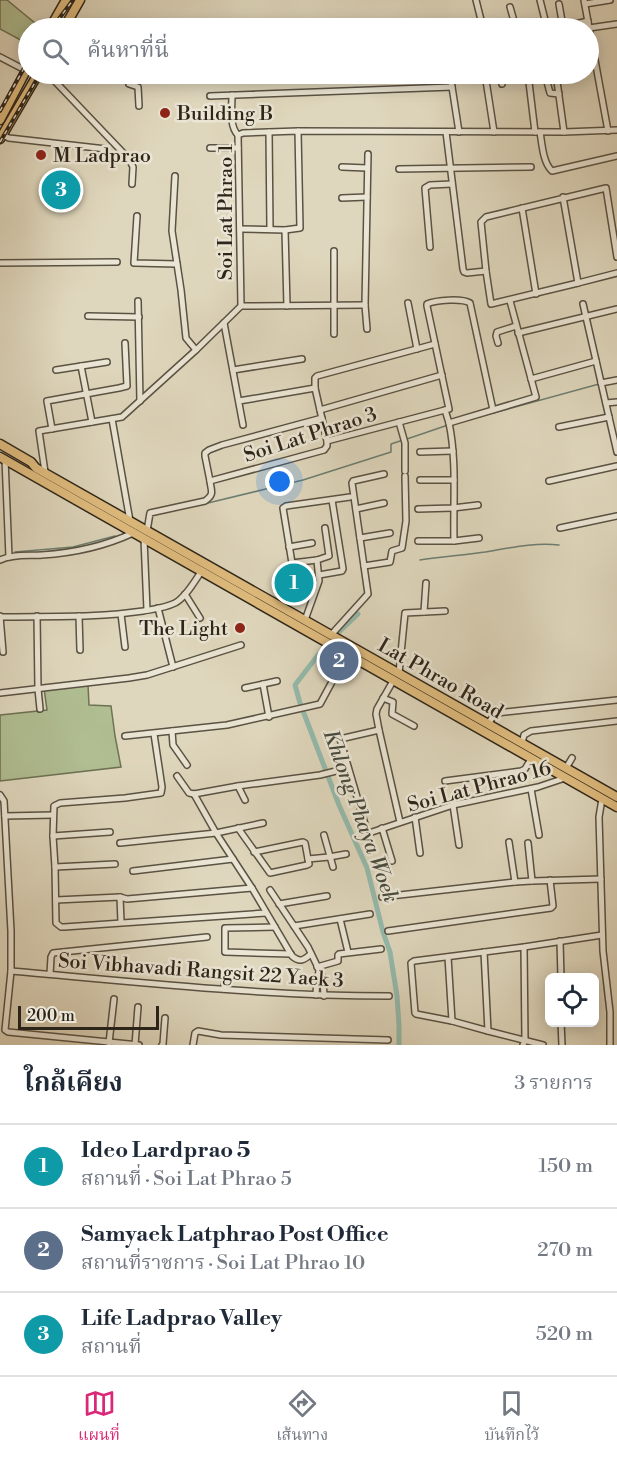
<!DOCTYPE html>
<html lang="th">
<head>
<meta charset="utf-8">
<style>
	:root { --surface:#fff; --page:#f6f6f7; --text:#1f2937; --muted:#747a83; --line:#e0e1e3; --accent:#db2777 }
	body { margin:0; font-family:"Libre Bodoni","Noto Serif Thai",serif; background:var(--page); color:var(--text) }
	.controls { position:absolute; right:18px; bottom:18px; display:grid; overflow:hidden; border-radius:9px; box-shadow:0 3px 15px #0003 }
	.controls button { width:54px; height:54px; display:grid; place-items:center; padding:0; border:0; border-bottom:2px solid var(--line); background:var(--surface); color:var(--text); font:30px sans-serif }
	.scale { position:absolute; left:18px; bottom:15px; width:141px; box-sizing:border-box; padding-left:6px; border:3px solid #2d251a; border-top:0; font-size:16px; line-height:21px; white-space:nowrap; color:#2d251a; -webkit-text-stroke:4px #eae5d4; paint-order:stroke }
	.you { position:absolute; left:280px; top:482px; width:21px; height:21px; margin:-15px; border:4px solid #fff; border-radius:50%; background:#1a73e8; box-shadow:0 0 0 9px #1a73e833 }
	.badge { display:grid; place-items:center; width:39px; height:39px; border-radius:50%; background:var(--accent); color:#fff; font-size:20px; font-weight:700 }
	.pin { position:absolute; translate:-50% -50%; border:3px solid #fff; box-shadow:0 2px 6px #0006 }
	.list { margin:0; padding:0; list-style:none }
	h2 { display:flex; justify-content:space-between; align-items:center; height:78px; margin:0; padding:0 24px; font-size:26px }
	h2 small { font-size:20px; font-weight:400; color:var(--muted) }
	.list li { display:grid; grid-template-columns:39px 1fr auto; gap:18px; align-items:center; box-sizing:border-box; height:84px; padding:0 24px; border-top:2px solid var(--line) }
	.list b { display:block; font-size:22px; white-space:nowrap }
	.list p { margin:0; font-size:20px; white-space:nowrap; color:var(--muted) }
	.list em { font-size:20px; font-style:normal; color:var(--muted) }
	.icon { flex:none; width:33px; height:33px; fill:none; stroke:currentColor; stroke-width:2; stroke-linecap:round; stroke-linejoin:round }
	.map { position:relative; flex:none; width:617px; height:1045px; overflow:hidden }
	.search { position:absolute; background:var(--surface); box-shadow:0 3px 15px #0003; left:18px; right:18px; top:18px; height:66px; display:flex; align-items:center; gap:15px; box-sizing:border-box; padding:0 21px; border-radius:33px; color:var(--muted); font-size:22px }
	.sheet { height:330px; background:var(--surface) }
	nav { display:flex; justify-content:space-around; align-items:center; box-sizing:border-box; height:84px; border-top:2px solid var(--line); background:var(--surface); font-size:16px; color:var(--muted) }
	nav a { display:grid; justify-items:center; gap:3px }
	nav .on { color:var(--accent) }
	.map>svg:first-child { display:block }
	.green { fill:#b0be92; stroke:#6e7256; stroke-width:1.5 }
	.lines { fill:none; stroke-linecap:round; stroke-linejoin:round }
	.stream { stroke:#6b7e72; stroke-width:1.5 }
	.canal { stroke:#94baac; stroke-width:5 }
	.minor-casing { stroke:#5a5243; stroke-width:8 }
	.primary-casing { stroke:#2d251a; stroke-width:11 }
	.minor { stroke:#eae5d4; stroke-width:5 }
	.primary { stroke:#e0bc7e; stroke-width:8 }
	.rail-casing { stroke:#2d251a; stroke-width:4 }
	.rail { stroke:#eae5d4; stroke-width:1.5; stroke-dasharray:4.5; stroke-linecap:butt }
	.poi-dot { fill:#8f2418; stroke:#eae5d4; stroke-width:2 }
	.labels { text-anchor:middle; stroke-width:5; stroke-linejoin:round; paint-order:stroke }
	.poi-label { font-size:20px; fill:#2d251a; stroke:#eae5d4; text-anchor:start }
	.street-label { font-size:20px; fill:#2d251a; stroke:#eae5d4 }
	.water-label { font-size:21px; font-style:italic; fill:#474a3e; stroke:#eae5d4 }
</style>
</head>
<body>
<div class="map">
<svg width="617" height="1045" viewBox="0 0 617 1045">
	<rect width="100%" height="100%" fill="#dfd7bd"/>
	<filter id="stains"><feTurbulence type="fractalNoise" baseFrequency=".00333" numOctaves="4"/><feColorMatrix values="0 0 0 0 .2 0 0 0 0 .09 0 0 0 0 .02 0 0 0 .5 -.17"/></filter>
	<radialGradient id="worn" r=".72"><stop offset=".6" stop-color="#630" stop-opacity="0"/><stop offset="1" stop-color="#630" stop-opacity=".3"/></radialGradient>
	<g class="green">
		<polygon points="0,0 7,0 41,28 28,28 28,44 0,29"/>
		<polygon points="88,685 89,705 111,706 115,736 121,767 0,781 0,715 47,710 44,688"/>
	</g>
	<g class="lines">
		<g class="stream">
			<polyline points="479,417 599,384"/>
			<polyline points="407,439 448,425"/>
			<polyline points="208,503 303,480 391,452 391,444 403,440"/>
			<polyline points="15,552 73,547 115,536"/>
			<path d="M420,560c21,-3 43,-5 65,-8 24,-4 50,-10 74,-7"/>
		</g>
		<g class="canal">
			<polyline points="339,632 358,614"/>
			<polyline points="325,646 295,685 300,703 339,805 367,868 383,932 390,952 397,996 399,1025 399,1045"/>
		</g>
		<defs>
			<g id="minor">
				<polyline points="476,0 483,28"/>
				<polyline points="540,0 547,28"/>
				<polyline points="584,0 608,131"/>
				<polyline points="585,4 610,0"/>
				<polyline points="510,7 516,28"/>
				<polyline points="563,27 588,21"/>
				<polyline points="409,28 411,25 414,24 469,23 472,24 474,28"/>
				<polyline points="556,28 563,27 559,4"/>
				<polyline points="589,28 617,24"/>
				<polyline points="0,57 27,71"/>
				<polyline points="48,74 129,159 133,167 132,184"/>
				<polyline points="133,74 129,84 138,87 139,106"/>
				<polyline points="450,74 459,132"/>
				<polyline points="485,74 494,132"/>
				<polyline points="501,74 502,84"/>
				<polyline points="528,74 535,132"/>
				<polyline points="545,74 550,93 559,94"/>
				<polyline points="556,74 564,132"/>
				<path d="M232,95c0,13 -3,31 6,40"/>
				<polyline points="210,96 452,87"/>
				<polyline points="269,132 270,229"/>
				<polyline points="446,132 463,269 464,272 467,273 486,271"/>
				<path d="M540,132c2,12 3,31 12,39l65,-15"/>
				<polyline points="2,135 9,138 106,149"/>
				<polyline points="210,148 238,148"/>
				<polyline points="342,167 367,168"/>
				<polyline points="399,169 531,167"/>
				<polyline points="175,176 172,231 181,290 186,338 196,350"/>
				<polyline points="563,197 578,283 491,304 486,271 481,222 486,217 606,188 617,257"/>
				<polyline points="342,198 367,197"/>
				<polyline points="522,208 536,294"/>
				<polyline points="137,216 134,263 177,264"/>
				<polyline points="240,229 285,230 300,228 298,131"/>
				<polyline points="285,230 287,306"/>
				<polyline points="430,247 425,188 430,185 452,184"/>
				<polyline points="334,251 334,334"/>
				<polyline points="0,263 117,262"/>
				<polyline points="578,283 617,273"/>
				<polyline points="138,301 140,401"/>
				<polyline points="408,303 417,349"/>
				<polyline points="583,304 617,452"/>
				<polyline points="241,306 365,305"/>
				<polyline points="88,316 139,317"/>
				<polyline points="224,323 243,425"/>
				<polyline points="367,329 365,305 368,154"/>
				<polyline points="518,333 617,309"/>
				<polyline points="498,343 496,336 497,332 516,326"/>
				<polyline points="81,366 92,422"/>
				<polyline points="56,370 107,362"/>
				<polyline points="233,370 302,359"/>
				<polyline points="531,379 596,361"/>
				<polyline points="601,383 617,380"/>
				<polyline points="239,401 315,388"/>
				<polyline points="606,403 617,402"/>
				<polyline points="320,410 442,375"/>
				<path d="M493,410l-23,-107c-8,-5 -34,-3 -43,1v2l22,103 -4,1 4,13 87,-26 -26,-96"/>
				<polyline points="112,419 130,521"/>
				<polyline points="399,422 405,443 405,471"/>
				<path d="M449,423c8,38 4,78 5,118"/>
				<polyline points="559,427 609,417"/>
				<polyline points="52,429 47,401 119,388 127,386 125,343"/>
				<polyline points="327,441 315,388 315,378 317,376 435,344"/>
				<polyline points="420,452 453,451"/>
				<polyline points="5,459 9,557"/>
				<polyline points="45,472 39,431 122,417 196,350 241,306 238,135 243,133 298,131 564,132 617,130"/>
				<polyline points="420,480 454,480"/>
				<polyline points="210,481 205,456 205,453 209,450 222,445 322,418"/>
				<polyline points="549,481 617,466"/>
				<polyline points="356,509 384,503"/>
				<polyline points="418,509 453,508 478,505"/>
				<polyline points="325,528 329,556 317,560 292,563 283,508 286,506 350,497"/>
				<polyline points="560,528 617,516"/>
				<path d="M147,531l3,-18 55,-12c10,-7 6,-10 5,-20l114,-31 3,-4v-5l118,-31"/>
				<polyline points="360,538 390,533"/>
				<polyline points="144,539 147,610"/>
				<polyline points="418,541 454,541 479,538"/>
				<polyline points="289,547 312,543"/>
				<path d="M0,560c13,-6 28,-4 42,-5 31,-2 63,-9 91,-22"/>
				<polyline points="364,566 390,562 392,551 402,548 406,521 405,476"/>
				<polyline points="319,575 342,571 343,569 332,500"/>
				<polyline points="185,594 200,618"/>
				<polyline points="158,608 173,667"/>
				<polyline points="424,612 426,583"/>
				<polyline points="121,614 125,647"/>
				<polyline points="0,616 3,652"/>
				<polyline points="37,616 38,689 40,709"/>
				<polyline points="79,616 80,650"/>
				<path d="M0,617c48,-1 96,1 143,-6 11,-2 22,-3 32,-8 11,-6 19,-21 26,-31"/>
				<polyline points="305,620 319,581 317,560"/>
				<polyline points="331,635 368,594 352,483 353,481 384,474"/>
				<polyline points="399,673 405,613 445,611"/>
				<polyline points="393,681 377,709 376,714 379,730 400,822"/>
				<polyline points="263,684 269,717"/>
				<polyline points="245,688 277,681"/>
				<polyline points="0,693 129,678 147,675 241,645"/>
				<polyline points="383,698 393,702 392,714 414,726"/>
				<polyline points="488,724 494,715 497,713 617,700"/>
				<polyline points="379,730 340,739 367,831 369,833 453,805 538,787 565,778"/>
				<polyline points="172,731 173,745 187,765"/>
				<polyline points="154,734 162,787 161,793 125,798 60,803 54,806 53,836 55,867 56,923 61,927 64,927 266,913"/>
				<polyline points="125,736 227,725 320,704 347,654"/>
				<polyline points="522,743 524,735 531,731 617,721"/>
				<polyline points="566,768 572,758"/>
				<polyline points="177,776 189,793 194,794"/>
				<polyline points="445,781 521,771 525,769 531,759"/>
				<polyline points="238,786 245,800"/>
				<polyline points="531,789 539,835"/>
				<path d="M194,794l22,39 36,55 40,68c8,7 12,4 19,-2"/>
				<polyline points="194,794 238,786 320,775 348,768"/>
				<polyline points="0,795 4,801 11,931 11,971 5,1030 8,1032 139,1045"/>
				<polyline points="602,799 599,817 603,951 610,1012 610,1045"/>
				<polyline points="453,805 459,845"/>
				<polyline points="5,816 53,815"/>
				<polyline points="415,817 420,853"/>
				<polyline points="238,828 270,873 307,865 309,864 308,859"/>
				<polyline points="382,828 392,861"/>
				<polyline points="324,835 333,867"/>
				<polyline points="53,836 110,832"/>
				<polyline points="509,842 515,882"/>
				<polyline points="120,843 216,833 263,823"/>
				<polyline points="528,843 532,881 601,879"/>
				<polyline points="254,852 303,842 305,843 308,859 329,857 346,854"/>
				<polyline points="55,867 115,864"/>
				<polyline points="133,871 233,859"/>
				<polyline points="270,890 308,947 323,978 324,996"/>
				<polyline points="120,897 121,922"/>
				<polyline points="382,897 515,882 532,881"/>
				<polyline points="56,900 120,897 127,899 252,888"/>
				<polyline points="279,904 327,896"/>
				<polyline points="340,919 348,952"/>
				<polyline points="294,926 370,914"/>
				<polyline points="275,927 225,928 225,952 291,954"/>
				<polyline points="388,931 551,908 553,906 550,880"/>
				<polyline points="560,941 561,978"/>
				<polyline points="484,952 488,1031"/>
				<polyline points="448,957 452,1021"/>
				<polyline points="317,967 338,961 338,955 339,954 381,949"/>
				<path d="M11,971c126,11 252,25 378,25"/>
				<polyline points="50,974 51,957 53,953 207,937"/>
				<polyline points="224,989 225,976"/>
				<polyline points="316,995 317,978 319,972"/>
				<polyline points="561,1022 562,1045"/>
				<polyline points="109,1043 114,999"/>
				<polyline points="135,1045 138,1007"/>
				<polyline points="162,1045 163,1044 165,1018"/>
				<polyline points="193,1045 195,1033 198,1031 221,1035 388,1040"/>
				<polyline points="523,1045 525,1040 524,947"/>
				<polyline points="543,1045 488,1031 452,1021 416,1014 415,1013 411,963 414,961 524,947 602,935"/>
			</g>
			<g id="primary">
				<polyline points="50,28 66,0"/>
				<polyline points="64,28 80,0"/>
				<polyline points="0,120 28,67"/>
				<polyline points="0,139 38,74"/>
				<polyline points="0,444 31,462 36,468 617,797"/>
				<polyline points="0,457 617,807"/>
			</g>
		</defs>
		<use href="#minor" class="minor-casing"/>
		<use href="#primary" class="primary-casing"/>
		<use href="#minor" class="minor"/>
		<use href="#primary" class="primary"/>
		<defs>
			<g id="rail">
				<polyline points="52,28 73,0"/>
				<polyline points="0,111 28,61"/>
				<polyline points="0,142 40,74"/>
			</g>
		</defs>
		<use href="#rail" class="rail-casing"/>
		<use href="#rail" class="rail"/>
	</g>
	<g class="poi-dot">
		<circle cx="165" cy="113" r="6"/>
		<circle cx="41" cy="155" r="6"/>
		<circle cx="240" cy="628" r="6"/>
	</g>
	<g class="labels">
		<g class="poi-label">
			<text x="177" y="120">Building B</text>
			<text x="53" y="162">M Ladprao</text>
			<text x="228" y="635" text-anchor="end">The Light</text>
		</g>
		<g class="street-label">
			<text transform="translate(225 212) rotate(-90)" y="7">Soi Lat Phrao 1</text>
			<text transform="translate(310 434) rotate(-18)" y="7">Soi Lat Phrao 3</text>
			<text transform="translate(441 678) rotate(30)" y="7">Lat Phrao Road</text>
			<text transform="translate(479 786) rotate(-15)" y="7">Soi Lat Phrao 16</text>
			<text transform="translate(201 970) rotate(4)" y="7">Soi Vibhavadi Rangsit 22 Yaek 3</text>
		</g>
		<g class="water-label">
			<text transform="translate(361 816) rotate(70)" y="7">Khlong Phaya Woek</text>
		</g>
	</g>
	<rect width="100%" height="100%" filter="url(#stains)"/>
	<rect width="100%" height="100%" fill="url(#worn)"/>
</svg>
<div class="controls">
<button><svg class="icon" aria-label="locate" viewBox="0 0 24 24"><circle cx="12" cy="12" r="6"/><path d="M12 2v4M12 18v4M2 12h4M18 12h4"/></svg></button>
</div>
<div class="scale">200 m</div>
<div class="you"></div>
<div class="pin badge" style="left:294px;top:583px;background:#0f9aa8">1</div>
<div class="pin badge" style="left:339px;top:661px;background:#5c6f8a">2</div>
<div class="pin badge" style="left:61px;top:190px;background:#0f9aa8">3</div>
<div class="search"><svg class="icon" aria-label="search" viewBox="0 0 24 24"><circle cx="10" cy="10" r="6"/><path d="M15 15l6 6"/></svg>ค้นหาที่นี่</div>
</div>
<section class="sheet">
<h2>ใกล้เคียง<small>3 รายการ</small></h2>
<ul class="list">
<li><span class="badge" style="background:#0f9aa8">1</span><div><b>Ideo Lardprao 5</b><p>สถานที่ · Soi Lat Phrao 5</p></div><em>150 m</em></li>
<li><span class="badge" style="background:#5c6f8a">2</span><div><b>Samyaek Latphrao Post Office</b><p>สถานที่ราชการ · Soi Lat Phrao 10</p></div><em>270 m</em></li>
<li><span class="badge" style="background:#0f9aa8">3</span><div><b>Life Ladprao Valley</b><p>สถานที่</p></div><em>520 m</em></li>
</ul>
</section>
<nav>
<a class="on"><svg class="icon" aria-label="map" viewBox="0 0 24 24"><path d="M3 6l6-2 6 2 6-2v14l-6 2-6-2-6 2zM9 4v14M15 6v14"/></svg>แผนที่</a>
<a><svg class="icon" aria-label="directions" viewBox="0 0 24 24"><path d="M12 3l9 9-9 9-9-9zM9 14v-3h6M13 9l2 2-2 2"/></svg>เส้นทาง</a>
<a><svg class="icon" aria-label="saved" viewBox="0 0 24 24"><path d="M7 4h10v16l-5-4-5 4z"/></svg>บันทึกไว้</a>
</nav>
</body>
</html>
